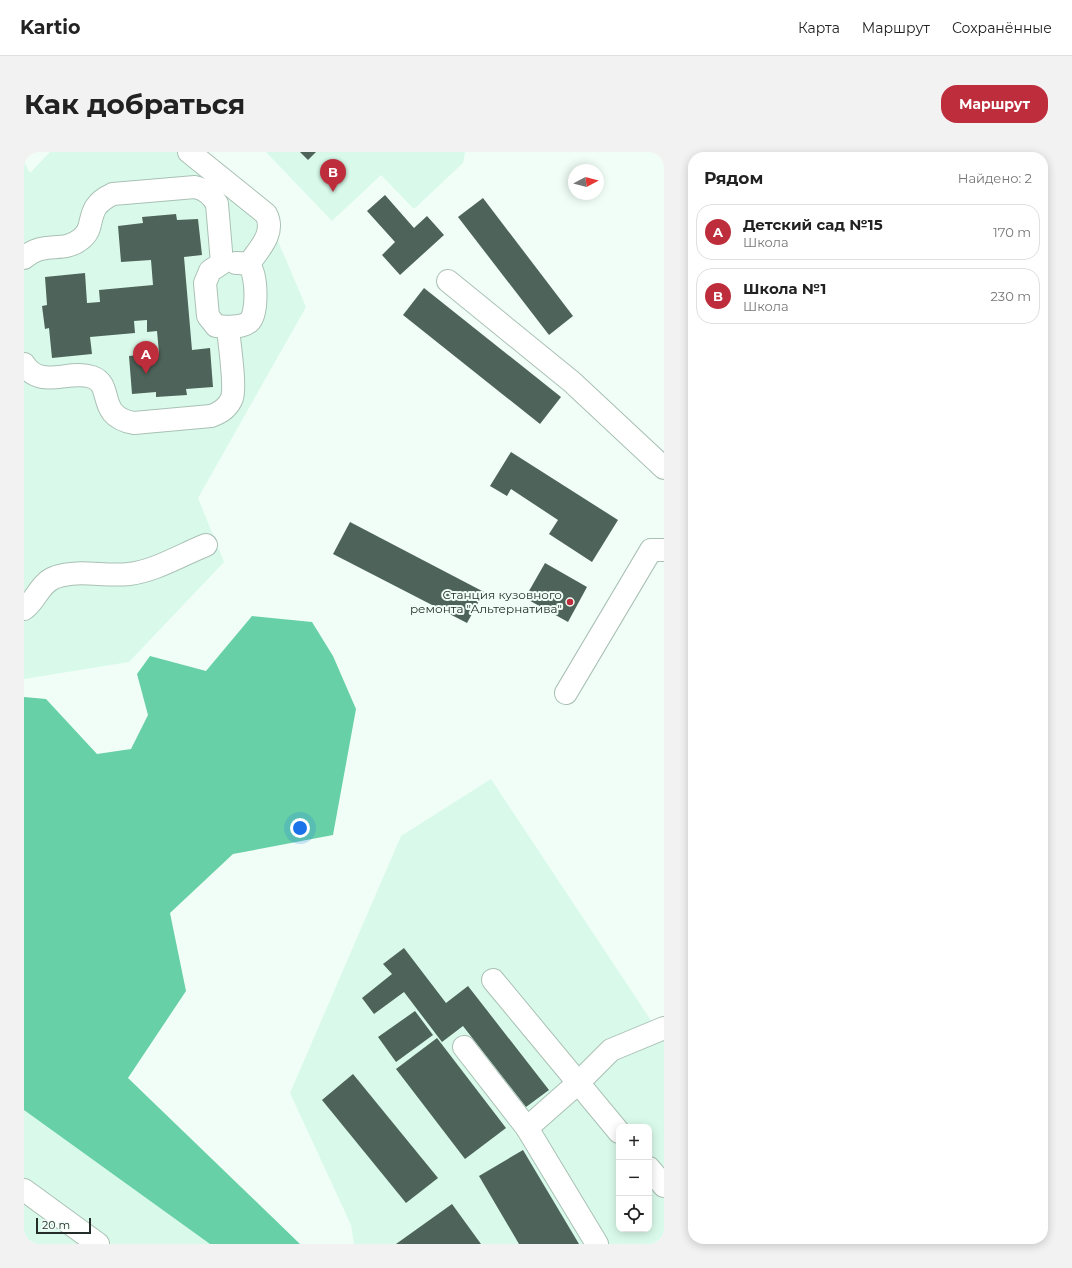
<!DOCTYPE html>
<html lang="ru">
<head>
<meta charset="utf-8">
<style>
	:root { --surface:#fff; --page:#f2f2f2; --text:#222; --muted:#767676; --line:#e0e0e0; --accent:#bd2d3c }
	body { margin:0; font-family:Montserrat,sans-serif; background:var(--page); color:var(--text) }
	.controls { position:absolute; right:12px; bottom:12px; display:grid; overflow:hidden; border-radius:8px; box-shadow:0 2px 10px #0003 }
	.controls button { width:36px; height:36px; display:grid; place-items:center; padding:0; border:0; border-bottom:1px solid var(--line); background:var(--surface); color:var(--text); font:20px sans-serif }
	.compass { position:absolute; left:544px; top:12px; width:36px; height:36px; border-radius:50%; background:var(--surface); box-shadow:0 2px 10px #0003; rotate:83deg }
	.scale { position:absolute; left:12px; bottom:10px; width:55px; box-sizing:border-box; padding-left:4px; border:2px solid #242d29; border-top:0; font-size:11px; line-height:14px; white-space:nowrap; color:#242d29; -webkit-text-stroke:3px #f0fef7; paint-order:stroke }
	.you { position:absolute; left:276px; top:676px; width:14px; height:14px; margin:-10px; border:3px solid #fff; border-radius:50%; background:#1a73e8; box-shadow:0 0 0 6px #1a73e833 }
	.badge { display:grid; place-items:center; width:26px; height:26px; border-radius:50%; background:var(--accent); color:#fff; font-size:13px; font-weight:700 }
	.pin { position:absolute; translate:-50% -33px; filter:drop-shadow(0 1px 2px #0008) }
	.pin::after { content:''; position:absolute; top:21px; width:14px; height:12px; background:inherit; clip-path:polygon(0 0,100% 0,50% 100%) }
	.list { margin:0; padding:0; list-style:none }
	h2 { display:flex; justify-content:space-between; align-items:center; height:52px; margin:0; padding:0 16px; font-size:17px }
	h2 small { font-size:13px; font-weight:400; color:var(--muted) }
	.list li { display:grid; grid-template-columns:26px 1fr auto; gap:12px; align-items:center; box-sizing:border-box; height:56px; margin:0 8px 8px; padding:0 8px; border:1px solid var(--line); border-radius:16px }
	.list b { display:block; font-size:15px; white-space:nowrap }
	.list p { margin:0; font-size:13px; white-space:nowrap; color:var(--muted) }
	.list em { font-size:13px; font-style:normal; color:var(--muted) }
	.icon { flex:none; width:22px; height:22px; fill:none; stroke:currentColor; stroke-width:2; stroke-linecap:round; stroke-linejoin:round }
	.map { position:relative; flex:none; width:640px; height:1092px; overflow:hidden; border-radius:16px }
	header { display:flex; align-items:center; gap:24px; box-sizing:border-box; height:56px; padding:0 20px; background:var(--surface); border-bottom:1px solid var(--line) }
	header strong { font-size:19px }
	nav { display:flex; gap:22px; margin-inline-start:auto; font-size:14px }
	.intro { display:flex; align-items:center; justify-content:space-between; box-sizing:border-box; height:96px; padding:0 24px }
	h1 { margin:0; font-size:28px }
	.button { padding:10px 18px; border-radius:16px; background:var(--accent); color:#fff; font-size:14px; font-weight:700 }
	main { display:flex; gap:24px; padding:0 24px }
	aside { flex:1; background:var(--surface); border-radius:16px; box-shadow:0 2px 10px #0003 }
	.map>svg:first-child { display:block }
	.built { fill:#d9faea; fill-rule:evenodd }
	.forest { fill:#68d0a6 }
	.building { fill:#4e6359 }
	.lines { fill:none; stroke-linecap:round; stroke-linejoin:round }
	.minor-casing { stroke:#aac0b5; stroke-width:24 }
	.minor { stroke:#fff; stroke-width:22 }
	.poi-dot { fill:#bd2d3c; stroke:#f0fef7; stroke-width:1.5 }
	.labels { text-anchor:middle; stroke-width:4; stroke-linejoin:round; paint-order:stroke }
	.poi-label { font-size:12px; fill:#242d29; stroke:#f0fef7; text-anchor:end }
</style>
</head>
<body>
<header>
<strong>Kartio</strong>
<nav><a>Карта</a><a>Маршрут</a><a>Сохранённые</a></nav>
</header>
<div class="intro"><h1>Как добраться</h1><a class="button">Маршрут</a></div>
<main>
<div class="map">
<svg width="640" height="1092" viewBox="0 0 640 1092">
	<rect width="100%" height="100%" fill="#f0fef7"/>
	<g class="built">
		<polygon points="26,0 153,0 239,73 236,83 254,89 282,155 174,346 200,410 105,510 0,527 0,10 6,21"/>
		<polygon points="242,0 441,0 439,11 390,57 357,23 308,69"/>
		<path d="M467,627l173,261v204h-310l-3,-19 -61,-132 111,-257zM595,975h30v102h-30z"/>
		<polygon points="0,931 265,1092 0,1092"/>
	</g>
	<polygon class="forest" points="228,464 288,470 309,504 332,557 309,683 209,702 146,761 162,839 104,926 276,1092 186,1092 0,958 0,545 22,547 73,602 107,597 124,563 113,522 126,504 182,519"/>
	<g class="building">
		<polygon points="276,0 292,0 284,8"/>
		<polygon points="361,43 390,76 403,64 420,83 376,123 358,103 371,90 343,59"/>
		<polygon points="459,46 549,164 525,183 434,65"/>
		<polygon points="152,62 153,68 174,67 178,103 160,105 168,198 186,196 189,235 162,237 163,243 132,245 132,240 108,242 105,204 135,201 133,179 123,180 123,168 110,169 111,181 66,185 68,202 28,206 25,176 21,177 18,154 23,153 21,125 61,121 63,151 76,150 75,138 129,133 127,108 97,110 94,74 119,71 118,65"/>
		<polygon points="400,136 537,245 516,272 379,163"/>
		<polygon points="487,300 594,368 568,410 525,382 534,368 487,337 483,344 466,334"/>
		<polygon points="326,370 460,440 443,471 309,402"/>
		<polygon points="521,411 563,435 544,470 501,446"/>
		<polygon points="380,796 422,851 444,834 525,938 502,955 439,874 418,890 380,840 350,862 338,846 368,822 359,812"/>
		<polygon points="391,859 409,883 372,910 354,885"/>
		<polygon points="413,886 482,976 441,1007 372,917"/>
		<polygon points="329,922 414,1026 382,1051 298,948"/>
		<polygon points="499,998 555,1092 495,1092 455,1024"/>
		<polygon points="428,1052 457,1092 372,1092"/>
	</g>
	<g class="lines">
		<defs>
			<g id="minor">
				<path d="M165,0l77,62c10,19 -7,35 -18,51"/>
				<path d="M0,106c19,-18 39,-4 57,-19 17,-13 1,-31 32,-45l82,-7c11,3 16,7 22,17l5,59 -12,8 -5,12 3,33 8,10 12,1c1,16 8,58 4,71 -4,10 -12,15 -21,18l-77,7c-39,-7 -19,-38 -42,-46 -23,-8 -52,13 -68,-13"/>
				<polyline points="424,129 548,230 640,316"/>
				<path d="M204,175c7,-1 15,0 21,-5 9,-7 8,-46 1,-55 -3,-4 -9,-4 -14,-4"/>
				<path d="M0,457c12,-8 16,-27 32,-32 23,-8 49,0 73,-3 26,-3 52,-19 77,-29"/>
				<polyline points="542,541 627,398 640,398"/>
				<polyline points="469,828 595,980"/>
				<polyline points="440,895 503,976"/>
				<polyline points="625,1016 640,1034"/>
				<polyline points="0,1038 74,1092"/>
				<polyline points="573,1092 503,976 554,931 587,898 640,876"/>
			</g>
		</defs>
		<use href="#minor" class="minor-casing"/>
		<use href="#minor" class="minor"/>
	</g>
	<circle class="poi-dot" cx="546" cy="450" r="4"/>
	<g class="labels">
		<g class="poi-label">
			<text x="538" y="447">Станция кузовного<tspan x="538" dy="14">ремонта "Альтернатива"</tspan></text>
		</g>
	</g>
</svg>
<div class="controls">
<button>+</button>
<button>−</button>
<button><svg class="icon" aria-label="locate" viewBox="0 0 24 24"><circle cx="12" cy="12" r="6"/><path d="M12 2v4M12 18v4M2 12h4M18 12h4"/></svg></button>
</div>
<svg class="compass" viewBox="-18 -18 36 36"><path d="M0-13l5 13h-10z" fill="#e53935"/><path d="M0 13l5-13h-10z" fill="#767676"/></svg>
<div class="scale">20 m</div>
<div class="you"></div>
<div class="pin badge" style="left:122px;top:222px">A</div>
<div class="pin badge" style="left:309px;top:40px">B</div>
</div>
<aside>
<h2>Рядом<small>Найдено: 2</small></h2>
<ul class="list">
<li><span class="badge">A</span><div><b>Детский сад №15</b><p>Школа</p></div><em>170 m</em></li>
<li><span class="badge">B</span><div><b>Школа №1</b><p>Школа</p></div><em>230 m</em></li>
</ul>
</aside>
</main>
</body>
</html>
